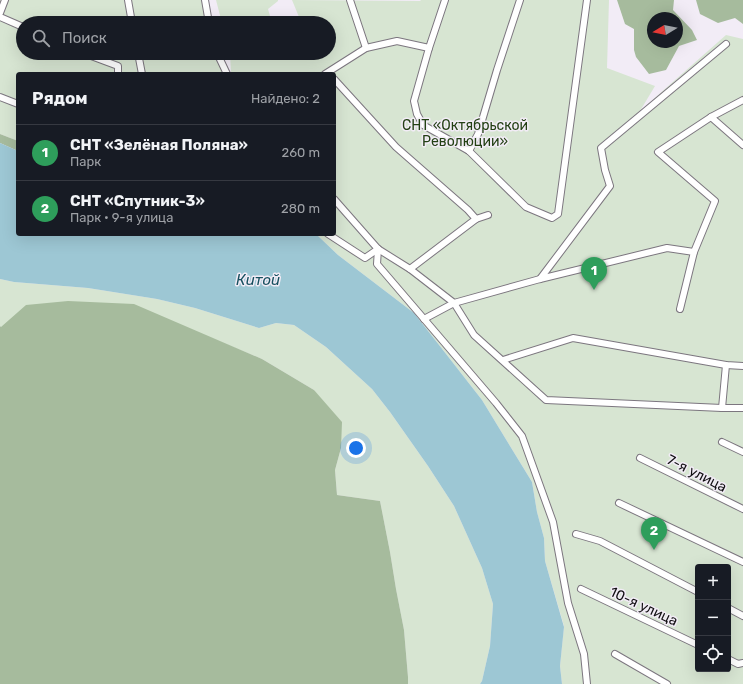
<!DOCTYPE html>
<html lang="ru">
<head>
<meta charset="utf-8">
<style>
	:root { --surface:#171b24; --page:#20242c; --text:#f1f3f6; --muted:#9ea1a6; --line:#363941; --accent:#0b8043 }
	body { margin:0; font-family:Rubik,sans-serif; background:var(--page); color:var(--text) }
	.controls { position:absolute; right:12px; bottom:12px; display:grid; overflow:hidden; border-radius:4px; box-shadow:0 4px 16px #0002 }
	.controls button { width:36px; height:36px; display:grid; place-items:center; padding:0; border:0; border-bottom:1px solid var(--line); background:var(--surface); color:var(--text); font:20px sans-serif }
	.compass { position:absolute; left:647px; top:12px; width:36px; height:36px; border-radius:50%; background:var(--surface); box-shadow:0 4px 16px #0002; rotate:260deg }
	.you { position:absolute; left:356px; top:448px; width:14px; height:14px; margin:-10px; border:3px solid #fff; border-radius:50%; background:#1a73e8; box-shadow:0 0 0 6px #1a73e833 }
	.badge { display:grid; place-items:center; width:26px; height:26px; border-radius:50%; background:var(--accent); color:#fff; font-size:13px; font-weight:700 }
	.pin { position:absolute; translate:-50% -33px; filter:drop-shadow(0 1px 2px #0008) }
	.pin::after { content:''; position:absolute; top:21px; width:14px; height:12px; background:inherit; clip-path:polygon(0 0,100% 0,50% 100%) }
	.list { margin:0; padding:0; list-style:none }
	h2 { display:flex; justify-content:space-between; align-items:center; height:52px; margin:0; padding:0 16px; font-size:17px }
	h2 small { font-size:13px; font-weight:400; color:var(--muted) }
	.list li { display:grid; grid-template-columns:26px 1fr auto; gap:12px; align-items:center; box-sizing:border-box; height:56px; padding:0 16px; border-top:1px solid var(--line) }
	.list b { display:block; font-size:15px; white-space:nowrap }
	.list p { margin:0; font-size:13px; white-space:nowrap; color:var(--muted) }
	.list em { font-size:13px; font-style:normal; color:var(--muted) }
	.icon { flex:none; width:22px; height:22px; fill:none; stroke:currentColor; stroke-width:2; stroke-linecap:round; stroke-linejoin:round }
	.map { position:relative; flex:none; width:743px; height:684px; overflow:hidden }
	.search { position:absolute; background:var(--surface); box-shadow:0 4px 16px #0002; left:16px; top:16px; width:320px; height:44px; display:flex; align-items:center; gap:10px; box-sizing:border-box; padding:0 14px; border-radius:22px; color:var(--muted); font-size:15px }
	.panel { position:absolute; background:var(--surface); box-shadow:0 4px 16px #0002; left:16px; top:72px; width:320px; height:164px; border-radius:4px }
	.map>svg:first-child { display:block }
	.green { fill:#d7e5d2; fill-rule:evenodd }
	.forest { fill:#a6bb9d; fill-rule:evenodd }
	.water { fill:#9dc7d4 }
	.lines { fill:none; stroke-linecap:round; stroke-linejoin:round }
	.minor-casing { stroke:#7c767f; stroke-width:8 }
	.minor { stroke:#fff; stroke-width:6 }
	.labels { text-anchor:middle; stroke-width:3; stroke-linejoin:round; paint-order:stroke }
	.park-label { font-size:14px; fill:#234014; stroke:#f2ecf6 }
	.street-label { font-size:14px; fill:#110f12; stroke:#f2ecf6 }
	.water-label { font-size:15px; font-style:italic; fill:#164f5f; stroke:#f2ecf6 }
</style>
</head>
<body>
<div class="map">
<svg width="743" height="684" viewBox="0 0 743 684">
	<rect width="100%" height="100%" fill="#f2ecf6"/>
	<g class="green">
		<polygon points="0,0 205,0 211,23 23,23 23,53 219,53 224,74 18,74 18,141 0,134"/>
		<polygon points="216,0 278,0 278,1 268,9 272,23 222,23"/>
		<path d="M292,0l128,1 1,-1h188l-2,68 48,18 -15,25 86,-76 17,4v645h-181l-2,-18 4,-40 -19,-65 -1,-23 -7,-26 -5,-30 -50,-82 -68,-87 -76,-58 -22,-21h18v-160h-103l-1,-21h99v-30h-42l12,-6zM698,567h30v102h-30z"/>
		<polygon points="0,279 14,282 88,288 157,299 195,308 259,328 276,323 294,325 326,347 372,389 390,412 428,466 454,506 482,568 493,604 490,646 482,681 480,684 408,684 408,677 404,630 396,589 390,552 380,501 337,495 335,470 341,448 314,390 262,359 211,338 1,327 0,326"/>
	</g>
	<g class="forest">
		<path d="M617,0h57l-1,10 19,20 5,10 -18,6 -13,24 -17,4 -13,-17 -2,-7v-21l-9,-5zM653,18h24v24h-24z"/>
		<polygon points="696,0 743,0 743,24 735,18 718,23 700,14"/>
		<polygon points="0,134 18,141 18,151 0,143"/>
		<polygon points="68,301 134,304 262,359 314,390 342,422 341,448 335,470 337,495 380,501 390,552 396,589 404,630 408,677 408,684 0,684 0,326 1,327 26,305"/>
	</g>
	<polygon class="water" points="0,143 18,151 18,234 316,234 338,255 414,313 482,400 532,482 537,512 544,538 545,561 564,627 560,666 562,684 480,684 482,681 490,646 493,604 482,568 454,506 428,466 390,412 372,389 326,347 294,325 276,323 259,328 195,308 157,299 88,288 14,282 0,279"/>
	<g class="lines">
		<defs>
			<g id="minor">
				<polyline points="128,0 132,23"/>
				<polyline points="205,0 209,23"/>
				<polyline points="350,0 366,48"/>
				<polyline points="445,0 429,48 414,101 417,114 423,125 469,151 526,207 552,218 558,214 587,0"/>
				<polyline points="0,13 5,0"/>
				<polyline points="0,17 23,27"/>
				<polyline points="83,53 118,66 118,74"/>
				<polyline points="138,53 142,74"/>
				<polyline points="217,53 227,74"/>
				<polyline points="325,74 366,48 397,41 429,48"/>
				<polyline points="334,79 396,147 468,210 476,219"/>
				<polyline points="0,97 18,104"/>
				<polyline points="711,117 743,145"/>
				<polyline points="469,151 478,134 497,70 520,0"/>
				<polyline points="334,199 378,249 410,269 454,303 474,335 546,400 722,408 743,408"/>
				<polyline points="328,234 365,258 378,249"/>
				<polyline points="378,249 377,264 496,403 522,436 553,522 568,603 584,654 587,684"/>
				<polyline points="410,269 476,219 488,215"/>
				<polyline points="540,279 610,186 605,170 601,148 726,44"/>
				<polyline points="680,309 694,252 715,201 658,152 711,117 743,100"/>
				<polyline points="424,319 454,303 540,279 667,248 694,252"/>
				<polyline points="503,360 573,338 726,365 743,366"/>
				<polyline points="722,408 726,365"/>
				<polyline points="722,442 743,452"/>
				<polyline points="640,458 743,509"/>
				<polyline points="619,503 743,562"/>
				<polyline points="576,534 600,541 698,592"/>
				<polyline points="581,589 698,645"/>
				<polyline points="728,608 743,616"/>
				<polyline points="615,654 667,684"/>
				<polyline points="728,659 738,664 743,663"/>
			</g>
		</defs>
		<use href="#minor" class="minor-casing"/>
		<use href="#minor" class="minor"/>
	</g>
	<g class="labels">
		<g class="park-label">
			<text x="465" y="130">СНТ «Октябрьской<tspan x="465" dy="16">Революции»</tspan></text>
		</g>
		<g class="street-label">
			<text transform="translate(697 473) rotate(27)" y="5">7-я улица</text>
			<text transform="translate(644 606) rotate(25)" y="5">10-я улица</text>
		</g>
		<g class="water-label">
			<text x="258" y="285">Китой</text>
		</g>
	</g>
</svg>
<div class="controls">
<button>+</button>
<button>−</button>
<button><svg class="icon" aria-label="locate" viewBox="0 0 24 24"><circle cx="12" cy="12" r="6"/><path d="M12 2v4M12 18v4M2 12h4M18 12h4"/></svg></button>
</div>
<svg class="compass" viewBox="-18 -18 36 36"><path d="M0-13l5 13h-10z" fill="#e53935"/><path d="M0 13l5-13h-10z" fill="#9ea1a6"/></svg>
<div class="you"></div>
<div class="pin badge" style="left:594px;top:290px;background:#2e9e5b">1</div>
<div class="pin badge" style="left:654px;top:550px;background:#2e9e5b">2</div>
<div class="search"><svg class="icon" aria-label="search" viewBox="0 0 24 24"><circle cx="10" cy="10" r="6"/><path d="M15 15l6 6"/></svg>Поиск</div>
<section class="panel">
<h2>Рядом<small>Найдено: 2</small></h2>
<ul class="list">
<li><span class="badge" style="background:#2e9e5b">1</span><div><b>СНТ «Зелёная Поляна»</b><p>Парк</p></div><em>260 m</em></li>
<li><span class="badge" style="background:#2e9e5b">2</span><div><b>СНТ «Спутник-3»</b><p>Парк · 9-я улица</p></div><em>280 m</em></li>
</ul>
</section>
</div>
</body>
</html>
